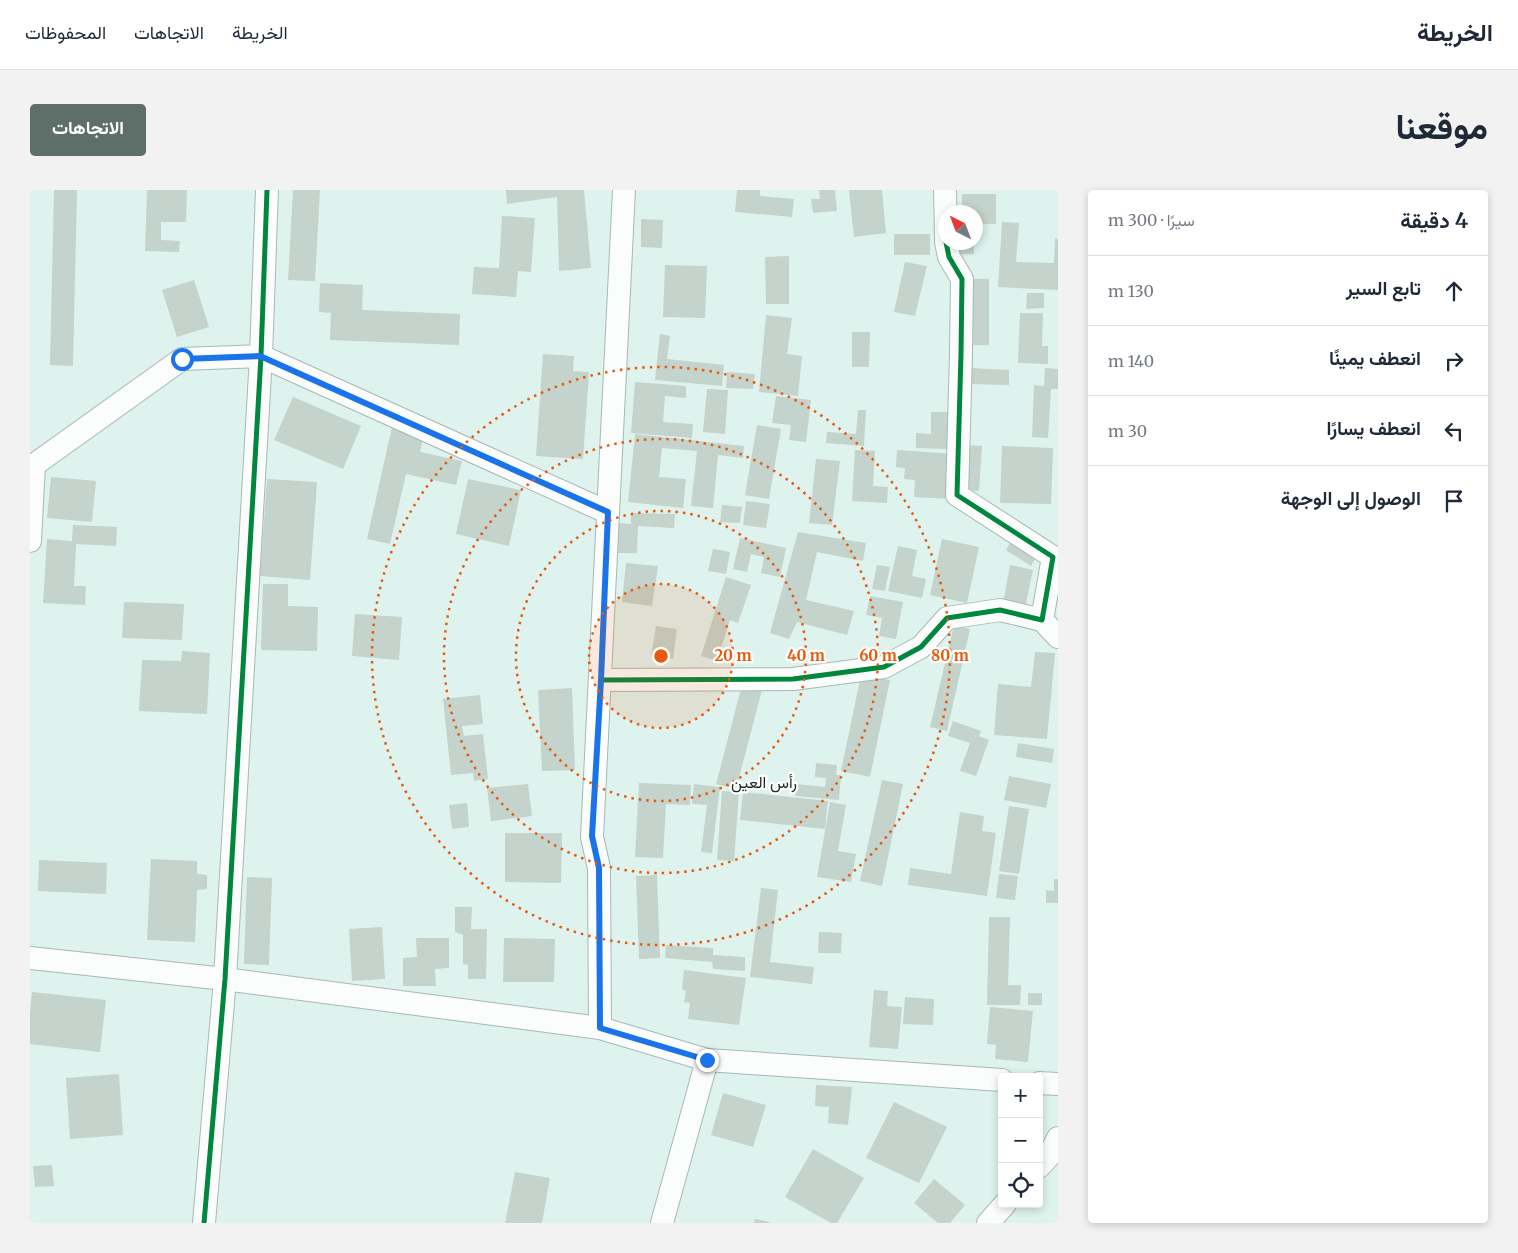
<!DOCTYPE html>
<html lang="ar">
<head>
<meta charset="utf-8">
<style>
	:root { --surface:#fff; --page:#f2f2f3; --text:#1f2937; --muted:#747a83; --line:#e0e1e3; --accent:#5e6f6a }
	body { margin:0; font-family:Merriweather,Vazirmatn,serif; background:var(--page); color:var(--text); direction:rtl }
	.controls { position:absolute; right:15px; bottom:15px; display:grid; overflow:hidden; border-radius:5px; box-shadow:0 2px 8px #0003 }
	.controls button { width:45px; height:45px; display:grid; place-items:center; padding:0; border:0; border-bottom:1px solid var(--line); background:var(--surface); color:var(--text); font:25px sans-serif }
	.compass { position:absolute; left:908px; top:15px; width:45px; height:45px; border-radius:50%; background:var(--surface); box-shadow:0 2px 8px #0003; rotate:318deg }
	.stop { position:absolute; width:15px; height:15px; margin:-11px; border:4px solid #1a73e8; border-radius:50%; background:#fff }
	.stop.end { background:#1a73e8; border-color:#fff; box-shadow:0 1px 5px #0008 }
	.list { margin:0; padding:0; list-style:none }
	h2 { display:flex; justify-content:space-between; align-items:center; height:65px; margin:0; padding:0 20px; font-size:21px }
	h2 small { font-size:16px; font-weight:400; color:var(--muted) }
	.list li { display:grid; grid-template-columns:32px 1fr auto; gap:15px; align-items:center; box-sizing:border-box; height:70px; padding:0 20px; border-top:1px solid var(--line) }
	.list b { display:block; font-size:19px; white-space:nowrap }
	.list em { font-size:16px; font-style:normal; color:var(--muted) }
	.icon { flex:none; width:28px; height:28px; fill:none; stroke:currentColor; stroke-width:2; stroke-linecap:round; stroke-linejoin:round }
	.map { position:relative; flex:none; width:1028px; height:1033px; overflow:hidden; direction:ltr; border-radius:5px }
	header { display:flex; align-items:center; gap:30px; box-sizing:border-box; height:70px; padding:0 25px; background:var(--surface); border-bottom:1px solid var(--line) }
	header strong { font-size:24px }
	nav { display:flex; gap:28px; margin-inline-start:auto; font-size:18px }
	.intro { display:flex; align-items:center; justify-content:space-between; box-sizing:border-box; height:120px; padding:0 30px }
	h1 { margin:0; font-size:35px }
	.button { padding:12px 22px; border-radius:5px; background:var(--accent); color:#fff; font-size:18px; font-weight:700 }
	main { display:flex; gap:30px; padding:0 30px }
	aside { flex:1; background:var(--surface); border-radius:5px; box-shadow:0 2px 8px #0003 }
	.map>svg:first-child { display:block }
	.building { fill:#c4d3cb }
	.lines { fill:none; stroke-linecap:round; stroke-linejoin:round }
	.minor-casing { stroke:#a8b8b4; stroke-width:24 }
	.minor { stroke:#fafdfc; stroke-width:22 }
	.cycleway-casing { stroke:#fff; stroke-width:8 }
	.cycleway { stroke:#00873e; stroke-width:5 }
	.route { stroke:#1a73e8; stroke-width:6 }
	.ring { fill:none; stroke:#e8590c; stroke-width:2.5; stroke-dasharray:2.5 5 }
	.labels { text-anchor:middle; stroke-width:4.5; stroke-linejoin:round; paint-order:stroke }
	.quarter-label { font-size:16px; fill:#192824; stroke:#fff }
	.centre { fill:#e8590c; stroke:#fff; stroke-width:2.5 }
	.ring-label { font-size:15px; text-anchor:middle; font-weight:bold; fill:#e8590c; stroke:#fff; stroke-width:4.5; stroke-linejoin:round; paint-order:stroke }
</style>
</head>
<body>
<header>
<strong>الخريطة</strong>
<nav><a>الخريطة</a><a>الاتجاهات</a><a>المحفوظات</a></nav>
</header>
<div class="intro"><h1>موقعنا</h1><a class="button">الاتجاهات</a></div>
<main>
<aside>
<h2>4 دقيقة<small>سيرًا · 300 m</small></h2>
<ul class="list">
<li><svg class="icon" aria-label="ahead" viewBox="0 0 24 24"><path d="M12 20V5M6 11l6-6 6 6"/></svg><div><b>تابع السير</b></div><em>130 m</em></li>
<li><svg class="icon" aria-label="right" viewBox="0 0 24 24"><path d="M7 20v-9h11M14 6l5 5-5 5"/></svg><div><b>انعطف يمينًا</b></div><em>140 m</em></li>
<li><svg class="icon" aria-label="left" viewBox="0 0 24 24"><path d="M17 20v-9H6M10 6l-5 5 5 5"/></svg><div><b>انعطف يسارًا</b></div><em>30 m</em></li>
<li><svg class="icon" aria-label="arrive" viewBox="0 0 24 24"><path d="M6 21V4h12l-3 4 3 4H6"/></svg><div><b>الوصول إلى الوجهة</b></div></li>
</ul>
</aside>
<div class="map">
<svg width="1028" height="1033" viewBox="0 0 1028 1033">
	<rect width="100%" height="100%" fill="#def3ed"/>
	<g class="building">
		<polygon points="24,0 47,0 43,176 20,175"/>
		<polygon points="117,0 157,0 156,32 131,32 131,50 150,51 149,62 115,61"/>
		<polygon points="263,0 290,0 285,91 258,90"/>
		<polygon points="476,0 554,0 561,78 529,81 527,7 477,14"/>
		<polygon points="707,0 730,0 730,6 764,9 762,27 705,22"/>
		<polygon points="789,0 805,0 807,21 783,23 781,9 790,9"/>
		<polygon points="819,0 852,0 856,43 824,47"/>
		<polygon points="932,4 966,4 966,34 946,34 946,22 932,22"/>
		<polygon points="472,26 505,28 501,82 488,81 486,107 442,104 444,77 469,78"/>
		<polygon points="611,29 633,30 632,58 611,57"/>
		<polygon points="972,32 989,33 986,72 1024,73 1025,48 1028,49 1028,100 968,97"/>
		<rect x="864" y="44" width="36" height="21"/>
		<polygon points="922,52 944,52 944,64 922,65"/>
		<polygon points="759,66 759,114 736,114 735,67"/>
		<polygon points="875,72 897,76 885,126 864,122"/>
		<polygon points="635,75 677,76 675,128 633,127"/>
		<rect x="938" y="89" width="21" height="66"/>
		<polygon points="164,90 179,137 147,147 132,100"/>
		<polygon points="290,93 333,95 332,120 430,124 429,155 300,150 301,123 289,122"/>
		<polygon points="997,103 1014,103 1014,118 996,119"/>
		<polygon points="990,123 1013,123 1012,156 1018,156 1018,174 988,173"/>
		<polygon points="736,125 762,128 757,164 772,166 768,206 729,202"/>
		<polygon points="822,142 840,142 839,177 822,177"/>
		<polygon points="630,144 640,146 637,169 694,175 692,196 625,190"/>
		<polygon points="513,164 544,166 543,181 559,182 553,269 506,266"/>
		<polygon points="940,178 979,180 979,195 939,194"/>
		<polygon points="1015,178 1028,179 1028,199 1021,199 1018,248 1002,247 1004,195 1014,196"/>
		<polygon points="697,182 725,184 723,199 696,198"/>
		<polygon points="605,192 656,196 656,208 635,206 633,232 663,234 662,248 601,243"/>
		<polygon points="677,199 698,200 695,244 673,242"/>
		<polygon points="746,206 781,210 776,252 759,250 761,235 742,233"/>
		<polygon points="263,207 331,236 313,279 244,250"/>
		<polygon points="828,220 836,220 834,256 796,253 797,242 826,244"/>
		<polygon points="901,222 920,222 919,259 886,258 886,243 901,244"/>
		<polygon points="727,235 751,239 739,309 715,305"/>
		<polygon points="362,237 394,244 390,262 432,271 426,295 376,284 360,354 337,349"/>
		<polygon points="605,244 714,256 713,268 688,265 683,318 661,316 667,261 632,258 629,287 656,289 653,318 598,312"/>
		<polygon points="934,255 952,256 949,301 931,300"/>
		<polygon points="972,256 1023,258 1021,314 970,313"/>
		<polygon points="825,260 845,261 843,296 858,297 857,313 822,311"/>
		<polygon points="867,260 924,264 921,309 884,307 885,290 874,289 875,278 866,277"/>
		<polygon points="786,269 810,271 802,335 779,333"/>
		<polygon points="21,287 66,291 62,332 17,328"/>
		<polygon points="237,289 287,292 280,390 230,386"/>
		<polygon points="438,289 491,300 479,356 426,344"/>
		<polygon points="716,311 740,314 736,338 713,335"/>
		<polygon points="692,315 712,317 710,333 690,332"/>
		<polygon points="601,323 645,324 644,338 608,336 607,363 588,363 589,333 601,334"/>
		<polygon points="43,335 87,337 86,356 46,354 44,396 56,396 55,415 13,413 17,349 42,351"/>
		<polygon points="768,342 836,353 833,371 787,362 776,410 824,421 817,445 767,432 759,449 740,443"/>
		<polygon points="710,348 756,358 750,387 731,383 734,367 721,364 717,382 703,379"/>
		<polygon points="983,348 1008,363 1001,376 976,360"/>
		<polygon points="912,349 949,357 937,413 900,405"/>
		<polygon points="868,356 887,360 882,386 896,389 892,408 858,401"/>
		<polygon points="683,359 700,362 696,384 678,381"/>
		<polygon points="596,373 628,376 622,416 592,412"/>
		<polygon points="847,375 860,377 855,401 842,399"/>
		<polygon points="980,375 1003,380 995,418 973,414"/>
		<polygon points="696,387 721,395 708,433 700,430 687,471 671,466"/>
		<polygon points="233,394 258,394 258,416 288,417 287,461 231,460"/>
		<polygon points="840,406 873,412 866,449 849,446 852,428 836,425"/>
		<polygon points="94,412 154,414 152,450 92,448"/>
		<polygon points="325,424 372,427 369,470 322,466"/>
		<polygon points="924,435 940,439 917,541 900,537"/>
		<polygon points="626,436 647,439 643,469 621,466"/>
		<polygon points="152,461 180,463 177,524 109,521 112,470 151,471"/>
		<polygon points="1005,462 1025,463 1017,549 964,545 968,494 1001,497"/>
		<polygon points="831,485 860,490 840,587 811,581"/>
		<polygon points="712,495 732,500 706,599 686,594"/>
		<polygon points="542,498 545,580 512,581 508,500"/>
		<polygon points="450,505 453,534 432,536 434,546 453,544 458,589 444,591 443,583 421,585 413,509"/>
		<polygon points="923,531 951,541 949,546 959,550 946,586 930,581 940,553 918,546"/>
		<polygon points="988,553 1024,559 1022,573 986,567"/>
		<polygon points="786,573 807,575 806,585 811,585 809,610 765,606 766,594 795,597 796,588 785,587"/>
		<polygon points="979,586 1021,594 1016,618 974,610"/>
		<polygon points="852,590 873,594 852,696 830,691"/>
		<polygon points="609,593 661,595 660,615 636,614 633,668 605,667"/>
		<polygon points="498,594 502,626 461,631 457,598"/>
		<polygon points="664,594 690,597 682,663 671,662 677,615 662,614"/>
		<polygon points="692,601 709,602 704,671 687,670"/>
		<polygon points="713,602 798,611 795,639 710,630"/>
		<polygon points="800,612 816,615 808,661 826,664 821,692 787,687"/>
		<polygon points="437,613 439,637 422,639 419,615"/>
		<polygon points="979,616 999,619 989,684 969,681"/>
		<polygon points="930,622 954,626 952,641 966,643 957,706 878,695 880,678 921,684"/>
		<polygon points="475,643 532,643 531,693 475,692"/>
		<polygon points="121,669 167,671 167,684 177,685 177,699 167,700 165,752 117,750"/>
		<polygon points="9,670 77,673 76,704 8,701"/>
		<polygon points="969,684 988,686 985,710 966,708"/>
		<polygon points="627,685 630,768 609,769 606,686"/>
		<polygon points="217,687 242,688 239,775 214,774"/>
		<polygon points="1024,689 1028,689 1028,713 1016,713 1016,700 1024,701"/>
		<polygon points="731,698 748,700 740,772 784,777 782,794 720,787"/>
		<polygon points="425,717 442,717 441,739 457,739 456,789 438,789 438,775 433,774 433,745 425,742"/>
		<polygon points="959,727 980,727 978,795 991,795 990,815 957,815"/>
		<polygon points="352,737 355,789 322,791 319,739"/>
		<polygon points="789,742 812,743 811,763 788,763"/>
		<polygon points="386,748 419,748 419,778 405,779 406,796 373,796 373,768 387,767"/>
		<polygon points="474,748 525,749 524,792 473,792"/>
		<polygon points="636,755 683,758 683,765 715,767 715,781 683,779 682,772 635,768"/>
		<polygon points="654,780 716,788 709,835 658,829 660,813 654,812 656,801 652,799"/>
		<polygon points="844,800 858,801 857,816 872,817 868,859 839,857"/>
		<polygon points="2,802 76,810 70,862 0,854 0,824"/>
		<rect x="998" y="803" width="14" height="12"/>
		<polygon points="875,807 904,809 903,835 873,834"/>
		<polygon points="960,817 1003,821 998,872 965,869 966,855 957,854"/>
		<polygon points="89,884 93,945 40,949 36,888"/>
		<polygon points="786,895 822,897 818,935 798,933 799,917 785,916"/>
		<polygon points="693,903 736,915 723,957 681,945"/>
		<polygon points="864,912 917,937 889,993 836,968"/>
		<polygon points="783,959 834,988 807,1033 801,1033 755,1007"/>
		<polygon points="22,975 24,996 5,997 3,976"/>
		<polygon points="485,982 520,988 512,1033 475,1033"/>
		<polygon points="904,989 935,1015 920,1033 908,1033 884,1013"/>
		<polygon points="725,1029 740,1032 740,1033 724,1033"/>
	</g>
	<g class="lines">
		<defs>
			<g id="minor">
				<polyline points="915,0 916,47"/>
				<polyline points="0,276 4,275 152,169 231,166 577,322"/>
				<polyline points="0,351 4,275"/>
				<polyline points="1012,430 1028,447"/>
				<polyline points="571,490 763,489 854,477 891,457 917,428 970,420 1012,430 1023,367 927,305 931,164 932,89 919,67 916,52"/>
				<polyline points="0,768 195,789 570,838 677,870"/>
				<polyline points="570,838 569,678 562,647 594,0"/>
				<polyline points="1009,893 1028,894"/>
				<polyline points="1009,977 1019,966 1028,948"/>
				<polyline points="174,1033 195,789 231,166 237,0"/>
				<polyline points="632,1033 677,870 972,890"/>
				<polyline points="958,1033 975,1014"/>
			</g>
		</defs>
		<use href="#minor" class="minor-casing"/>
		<use href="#minor" class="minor"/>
		<defs>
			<g id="cycleway">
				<polyline points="571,490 763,489 854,477 891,457 917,428 970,420 1012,430 1023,367 927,305 931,164 932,89 919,67 916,52"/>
				<polyline points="174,1033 195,789 231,166 237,0"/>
			</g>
		</defs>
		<use href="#cycleway" class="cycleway-casing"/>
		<use href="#cycleway" class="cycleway"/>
	</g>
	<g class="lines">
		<polyline class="route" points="152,169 230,166 578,322 571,490 562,646 569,678 570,838 677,870"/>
	</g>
	<circle cx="631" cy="466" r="72" fill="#e8590c" fill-opacity=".12"/>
	<g class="ring">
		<circle cx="631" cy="466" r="72"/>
		<circle cx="631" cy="466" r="145"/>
		<circle cx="631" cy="466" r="217"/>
		<circle cx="631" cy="466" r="289"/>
	</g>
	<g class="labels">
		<g class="quarter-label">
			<text x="734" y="598">رأس العين</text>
		</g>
	</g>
	<circle cx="631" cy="466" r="8" class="centre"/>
	<g class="ring-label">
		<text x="703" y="471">20 m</text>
		<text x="776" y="471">40 m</text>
		<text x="848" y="471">60 m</text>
		<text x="920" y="471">80 m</text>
	</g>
</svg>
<div class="controls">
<button>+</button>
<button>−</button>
<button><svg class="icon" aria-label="locate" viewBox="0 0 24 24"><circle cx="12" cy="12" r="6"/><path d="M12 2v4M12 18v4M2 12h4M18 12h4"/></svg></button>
</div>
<svg class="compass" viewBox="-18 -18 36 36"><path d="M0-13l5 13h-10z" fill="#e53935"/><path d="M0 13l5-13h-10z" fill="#747a83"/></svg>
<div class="stop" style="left:152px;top:169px"></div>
<div class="stop end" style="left:677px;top:870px"></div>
</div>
</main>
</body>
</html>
